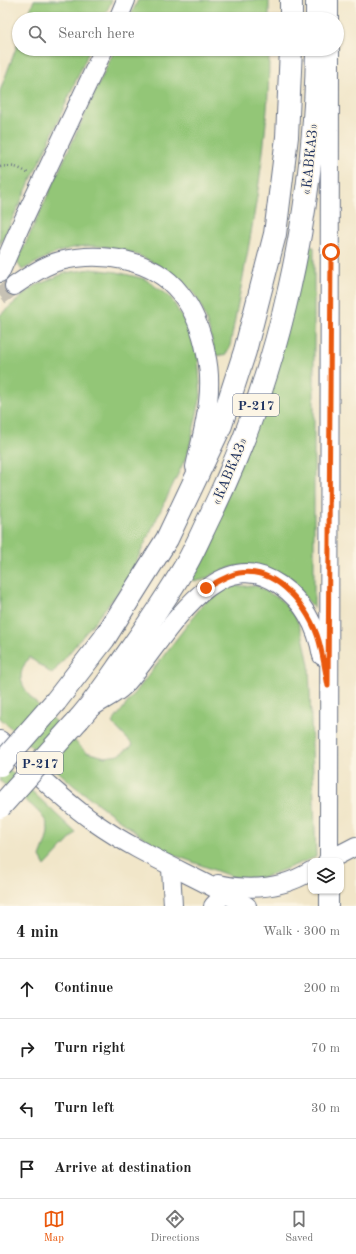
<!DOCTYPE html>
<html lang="en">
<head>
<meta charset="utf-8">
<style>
	:root { --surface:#fff; --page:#f6f6f6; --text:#222; --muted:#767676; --line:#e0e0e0; --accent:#ea580c }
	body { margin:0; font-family:"Old Standard TT",serif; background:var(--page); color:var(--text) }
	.controls { position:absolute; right:12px; bottom:12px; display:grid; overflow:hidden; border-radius:8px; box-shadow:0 1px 3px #0004 }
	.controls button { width:36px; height:36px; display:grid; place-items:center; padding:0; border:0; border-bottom:1px solid var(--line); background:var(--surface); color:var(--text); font:20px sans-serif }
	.stop { position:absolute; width:12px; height:12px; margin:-9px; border:3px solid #ea580c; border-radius:50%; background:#fff }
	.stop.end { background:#ea580c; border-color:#fff; box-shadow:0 1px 4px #0008 }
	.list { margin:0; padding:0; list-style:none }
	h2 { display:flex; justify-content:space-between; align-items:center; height:52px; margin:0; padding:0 16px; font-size:17px }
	h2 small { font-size:13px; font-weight:400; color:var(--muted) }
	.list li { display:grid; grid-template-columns:26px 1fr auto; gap:12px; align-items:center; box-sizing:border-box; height:60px; padding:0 16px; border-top:1px solid var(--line) }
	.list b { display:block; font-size:15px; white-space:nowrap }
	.list em { font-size:13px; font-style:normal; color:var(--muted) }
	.icon { flex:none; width:22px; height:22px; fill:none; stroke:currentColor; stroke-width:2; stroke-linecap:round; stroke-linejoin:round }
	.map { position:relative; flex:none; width:356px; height:906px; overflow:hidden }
	.search { position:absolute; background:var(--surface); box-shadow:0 1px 3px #0004; left:12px; right:12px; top:12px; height:44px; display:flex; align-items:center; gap:10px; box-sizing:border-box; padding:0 14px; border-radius:22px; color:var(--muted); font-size:15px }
	.sheet { height:292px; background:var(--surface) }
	nav { display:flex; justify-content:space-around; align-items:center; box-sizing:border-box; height:56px; border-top:1px solid var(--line); background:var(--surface); font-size:11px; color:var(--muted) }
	nav a { display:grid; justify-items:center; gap:2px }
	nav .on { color:var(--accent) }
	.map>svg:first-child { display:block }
	.green { fill:#93c677; stroke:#577a6a }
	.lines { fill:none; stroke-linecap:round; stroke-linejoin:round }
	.minor-tunnel { stroke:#c6c1b4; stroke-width:18; stroke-dasharray:18 9; stroke-linecap:butt }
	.minor-casing { stroke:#666f83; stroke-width:20 }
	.highway-casing { stroke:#666f83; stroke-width:24 }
	.path { stroke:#666f83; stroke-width:2.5; stroke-dasharray:1 3; stroke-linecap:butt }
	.minor { stroke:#fff; stroke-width:18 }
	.highway { stroke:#fff; stroke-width:22 }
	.highway-bridge-casing { stroke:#666f83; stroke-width:24; stroke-linecap:butt }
	.highway-bridge { stroke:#fff; stroke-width:22 }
	.route { stroke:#ea580c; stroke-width:5 }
	.labels { text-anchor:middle; stroke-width:3; stroke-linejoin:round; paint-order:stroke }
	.shield { fill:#fcf5e5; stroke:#5e6a86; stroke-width:1 }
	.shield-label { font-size:13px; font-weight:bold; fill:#1b2f5e }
	.street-label { font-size:14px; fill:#1b2f5e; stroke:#fcf5e5 }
</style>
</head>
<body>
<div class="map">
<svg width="356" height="906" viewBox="0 0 356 906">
	<rect width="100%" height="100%" fill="#fcf5e5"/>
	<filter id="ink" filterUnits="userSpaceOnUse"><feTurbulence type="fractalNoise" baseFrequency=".025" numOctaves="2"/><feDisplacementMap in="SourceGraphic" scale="8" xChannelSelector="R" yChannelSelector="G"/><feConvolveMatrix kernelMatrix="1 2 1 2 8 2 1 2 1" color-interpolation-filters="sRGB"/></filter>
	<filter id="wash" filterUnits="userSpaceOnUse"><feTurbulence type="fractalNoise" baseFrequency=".012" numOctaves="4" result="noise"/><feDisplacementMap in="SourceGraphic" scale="16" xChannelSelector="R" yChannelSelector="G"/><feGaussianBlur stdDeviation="0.9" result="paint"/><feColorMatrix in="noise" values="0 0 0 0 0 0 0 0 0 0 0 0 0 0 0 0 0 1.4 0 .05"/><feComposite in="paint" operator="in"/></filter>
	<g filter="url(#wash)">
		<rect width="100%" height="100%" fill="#f1e6c9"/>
		<g class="green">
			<polygon points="34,0 112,0 103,19 27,19"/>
			<polygon points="138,0 269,0 269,19 129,19"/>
			<polygon points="19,40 19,49 90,49 46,148 0,245 0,91"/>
			<path d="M115,49h154c1,100 -21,200 -39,297l-5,10 -10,-1c-5,-22 -9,-44 -22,-63 -3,-4 -10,-8 -14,-12 -26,-21 -57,-35 -92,-34 -24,1 -45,14 -65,24l-5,-8z"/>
			<path d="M307,246l7,1v361c-26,-32 -53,-54 -96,-36 -12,5 -13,11 -28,8z"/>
			<path d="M91,269l26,3 28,7 26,19 17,30 10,29 3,39 -13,57 -62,130 -74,91 -23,-17c-12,18 -10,25 3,42l54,53 19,5 14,-2 14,-10 -21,-22 92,-120 25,-17h28l23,13 15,16 8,21 6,29 7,192 -54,21 -29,-1 -59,-22 -33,-19 -68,-51 -73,-67v-403l33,-28 32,-14z"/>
			<path d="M0,761l76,72 -31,33 -5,-9c3,-9 8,-18 8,-28 0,-16 -36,-38 -48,-48z"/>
		</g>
	</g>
	<g filter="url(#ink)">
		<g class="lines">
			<polyline class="minor-tunnel" points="0,296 14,286"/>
			<defs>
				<g id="minor">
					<polyline points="329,0 329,19"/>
					<polyline points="118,19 126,0"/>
					<polyline points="0,273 20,227 104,49"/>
					<path d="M14,286c13,-9 30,-21 46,-25 39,-10 93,-3 120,32 14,17 22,39 26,61 9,38 -3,76 -11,113"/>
					<path d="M93,707c9,-7 22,-12 30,-20 38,-39 89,-150 157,-102 24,17 37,42 42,71"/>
					<path d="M0,740c31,28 60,58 94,82 48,34 103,54 153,84"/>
					<polyline points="327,861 356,846"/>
					<polyline points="329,861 330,49"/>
					<polyline points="171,868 173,906"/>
					<path d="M218,884c32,7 64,5 93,-13"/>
					<polyline points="329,891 329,906"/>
					<polyline points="213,906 225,893"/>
				</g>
				<g id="highway">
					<polyline points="291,19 291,0"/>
					<polyline points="317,19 317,0"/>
					<polyline points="56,701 104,639 167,539 221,425 245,351 275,234 287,137 291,49"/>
					<path d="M79,719c16,-18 30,-39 44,-59 22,-31 44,-63 64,-97 9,-16 16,-33 24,-49 70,-144 104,-305 106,-465"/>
				</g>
			</defs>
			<use href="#minor" class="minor-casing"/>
			<use href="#highway" class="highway-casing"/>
			<path class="path" d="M0,167c12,-2 19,0 29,7"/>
			<use href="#minor" class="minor"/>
			<use href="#highway" class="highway"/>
			<defs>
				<g id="highway-bridge">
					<polyline points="0,765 56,701"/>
					<polyline points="0,807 79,719"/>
				</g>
			</defs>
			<use href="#highway-bridge" class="highway-bridge-casing"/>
			<use href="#highway-bridge" class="highway-bridge"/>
		</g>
	</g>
	<g class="lines" filter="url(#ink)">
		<path class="route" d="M206,588c11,-6 21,-13 33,-15 38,-7 71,36 80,68 4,14 6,30 9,45l3,-434"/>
	</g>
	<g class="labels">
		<g class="shield">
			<rect x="233" y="394" width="46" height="22" rx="3"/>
			<rect x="17" y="752" width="46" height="22" rx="3"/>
		</g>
		<g class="shield-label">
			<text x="256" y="410">Р-217</text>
			<text x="40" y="768">Р-217</text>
		</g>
		<g class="street-label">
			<text transform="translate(309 159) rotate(-84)" y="5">«КАВКАЗ»</text>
			<text transform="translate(229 471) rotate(-67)" y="5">«КАВКАЗ»</text>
		</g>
	</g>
</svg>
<div class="controls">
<button><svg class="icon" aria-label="layers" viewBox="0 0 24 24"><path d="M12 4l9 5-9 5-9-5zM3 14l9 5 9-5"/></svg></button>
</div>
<div class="stop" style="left:331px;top:252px"></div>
<div class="stop end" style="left:206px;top:588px"></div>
<div class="search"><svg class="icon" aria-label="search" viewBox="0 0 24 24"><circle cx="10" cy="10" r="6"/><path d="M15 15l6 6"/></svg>Search here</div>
</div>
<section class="sheet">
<h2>4 min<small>Walk · 300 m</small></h2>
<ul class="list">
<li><svg class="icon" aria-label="ahead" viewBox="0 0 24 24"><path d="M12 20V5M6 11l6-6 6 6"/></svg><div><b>Continue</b></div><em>200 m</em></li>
<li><svg class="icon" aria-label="right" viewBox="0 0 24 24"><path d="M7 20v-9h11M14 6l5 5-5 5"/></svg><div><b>Turn right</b></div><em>70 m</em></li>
<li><svg class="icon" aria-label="left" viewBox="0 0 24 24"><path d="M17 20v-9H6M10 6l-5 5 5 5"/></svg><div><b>Turn left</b></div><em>30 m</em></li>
<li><svg class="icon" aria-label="arrive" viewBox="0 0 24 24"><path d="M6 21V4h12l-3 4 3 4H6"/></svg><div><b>Arrive at destination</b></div></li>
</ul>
</section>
<nav>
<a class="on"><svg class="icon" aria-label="map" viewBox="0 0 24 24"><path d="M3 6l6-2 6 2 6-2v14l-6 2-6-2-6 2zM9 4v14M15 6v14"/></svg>Map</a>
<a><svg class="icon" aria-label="directions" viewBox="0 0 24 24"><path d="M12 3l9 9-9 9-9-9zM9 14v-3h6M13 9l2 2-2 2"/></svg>Directions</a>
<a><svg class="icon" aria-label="saved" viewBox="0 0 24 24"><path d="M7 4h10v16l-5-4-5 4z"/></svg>Saved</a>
</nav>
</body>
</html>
